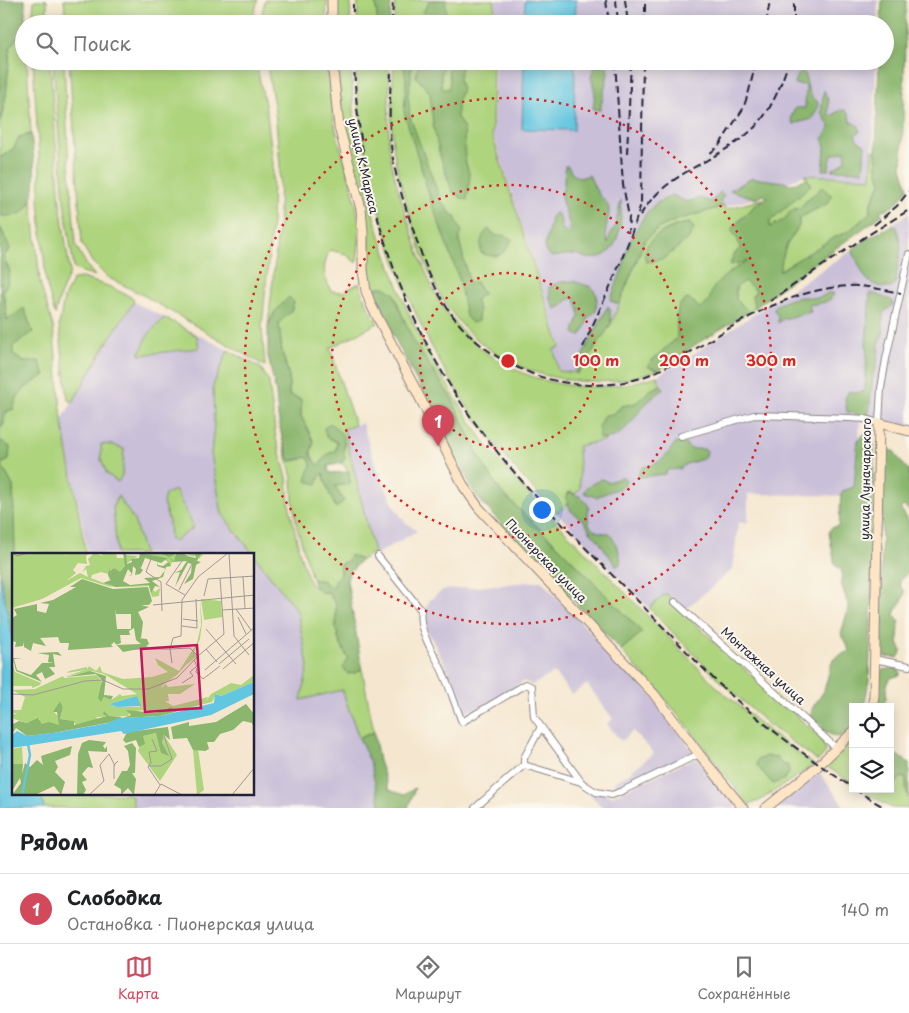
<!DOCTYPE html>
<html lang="ru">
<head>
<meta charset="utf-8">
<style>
	:root { --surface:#fff; --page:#f6f6f6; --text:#202124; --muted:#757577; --line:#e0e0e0; --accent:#d1495b }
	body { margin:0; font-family:"Playpen Sans",sans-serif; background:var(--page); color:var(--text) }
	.controls { position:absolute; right:15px; bottom:15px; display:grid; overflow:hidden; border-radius:0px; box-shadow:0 2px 12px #0003 }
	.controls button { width:45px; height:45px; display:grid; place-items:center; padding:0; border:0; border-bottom:1px solid var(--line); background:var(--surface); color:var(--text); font:25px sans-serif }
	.you { position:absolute; left:541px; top:509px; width:18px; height:18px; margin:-12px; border:4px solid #fff; border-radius:50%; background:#1a73e8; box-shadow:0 0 0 8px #1a73e833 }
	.badge { display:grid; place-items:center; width:32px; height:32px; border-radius:50%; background:var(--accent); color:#fff; font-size:16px; font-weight:700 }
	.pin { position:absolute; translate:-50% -41px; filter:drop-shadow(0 1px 2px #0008) }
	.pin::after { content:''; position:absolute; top:26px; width:18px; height:15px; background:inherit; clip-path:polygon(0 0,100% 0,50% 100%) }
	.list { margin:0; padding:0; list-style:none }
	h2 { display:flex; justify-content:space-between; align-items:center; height:65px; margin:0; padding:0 20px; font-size:21px }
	h2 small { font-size:16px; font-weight:400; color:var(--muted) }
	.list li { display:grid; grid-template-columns:32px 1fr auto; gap:15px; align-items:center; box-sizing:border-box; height:70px; padding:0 20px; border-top:1px solid var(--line) }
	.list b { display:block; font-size:19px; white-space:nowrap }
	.list p { margin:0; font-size:16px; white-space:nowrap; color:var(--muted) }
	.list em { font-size:16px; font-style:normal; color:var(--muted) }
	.icon { flex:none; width:28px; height:28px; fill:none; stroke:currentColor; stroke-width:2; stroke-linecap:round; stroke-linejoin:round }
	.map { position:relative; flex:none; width:909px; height:808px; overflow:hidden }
	.search { position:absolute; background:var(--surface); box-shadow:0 2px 12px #0003; left:15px; right:15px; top:15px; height:55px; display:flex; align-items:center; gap:12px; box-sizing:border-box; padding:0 18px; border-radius:28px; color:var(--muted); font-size:19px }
	.sheet { height:135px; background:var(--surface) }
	nav { display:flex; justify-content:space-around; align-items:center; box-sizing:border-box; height:70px; border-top:1px solid var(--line); background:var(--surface); font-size:14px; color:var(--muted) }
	nav a { display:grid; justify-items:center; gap:2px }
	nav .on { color:var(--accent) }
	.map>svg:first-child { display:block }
	.industrial { fill:#c9bfd8 }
	.green { fill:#aed47e; stroke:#687b5c; fill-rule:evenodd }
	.forest { fill:#8ab66d; stroke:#566c54 }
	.water { fill:#63c6e0; stroke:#42748e }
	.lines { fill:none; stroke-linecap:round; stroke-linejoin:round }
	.street-casing { stroke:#8c8485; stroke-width:8 }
	.secondary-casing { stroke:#8c8485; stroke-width:11 }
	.street { stroke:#fff; stroke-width:6 }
	.secondary { stroke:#fde5c5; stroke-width:9 }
	.rail { stroke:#22223b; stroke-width:2; stroke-dasharray:8 4; stroke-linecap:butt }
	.ring { fill:none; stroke:#d62828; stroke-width:2.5; stroke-dasharray:2.5 5 }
	.labels { text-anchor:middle; stroke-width:4; stroke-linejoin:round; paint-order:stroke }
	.street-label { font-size:12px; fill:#22223b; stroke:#fbf7ec }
	.inset-river { fill:none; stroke:#63c6e0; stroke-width:2.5 }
	.inset-road { fill:none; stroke:#a19894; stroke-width:1 }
	.view { fill:#c2185b; fill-opacity:0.15; stroke:#c2185b; stroke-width:2.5 }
	.inset-edge { fill:none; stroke:#22223b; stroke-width:2.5 }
	.centre { fill:#d62828; stroke:#fbf7ec; stroke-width:2.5 }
	.ring-label { font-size:15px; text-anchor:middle; font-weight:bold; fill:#d62828; stroke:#fbf7ec; stroke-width:4; stroke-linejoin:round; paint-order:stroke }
</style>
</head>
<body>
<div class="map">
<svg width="909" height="808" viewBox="0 0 909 808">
	<rect width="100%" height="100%" fill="#fbf7ec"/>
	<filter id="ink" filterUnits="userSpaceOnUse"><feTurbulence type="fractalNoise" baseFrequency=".02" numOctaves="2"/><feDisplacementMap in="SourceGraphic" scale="10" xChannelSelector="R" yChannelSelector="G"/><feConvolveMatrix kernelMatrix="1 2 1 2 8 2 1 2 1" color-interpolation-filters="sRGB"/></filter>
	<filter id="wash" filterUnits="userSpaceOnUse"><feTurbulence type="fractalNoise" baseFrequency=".0096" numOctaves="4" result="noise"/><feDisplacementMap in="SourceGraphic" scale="20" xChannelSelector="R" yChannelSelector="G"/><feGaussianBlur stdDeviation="1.12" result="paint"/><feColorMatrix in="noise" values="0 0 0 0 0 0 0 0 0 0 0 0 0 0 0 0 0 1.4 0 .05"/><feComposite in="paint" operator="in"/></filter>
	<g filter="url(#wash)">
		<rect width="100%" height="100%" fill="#f5e7cf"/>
		<g class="industrial">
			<polygon points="496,0 878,0 877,24 495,24"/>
			<polygon points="495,61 876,61 872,179 804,175 755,198 674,221 645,240 611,324 578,373 559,371 554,350 561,347 493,134"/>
			<polygon points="909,213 909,431 860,421 856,496 748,494 748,522 738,523 733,569 682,612 666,593 649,608 557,513 580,489 578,446 607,440 622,432 642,410 647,403 664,389 657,376 681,362"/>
			<polygon points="134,302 228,350 213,386 214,424 211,454 222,514 253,554 88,554 62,420 109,339"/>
			<polygon points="362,423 375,464 395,508 404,521 417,531 375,555 366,527 344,429"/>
			<polygon points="254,555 297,611 308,666 301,699 342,690 370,762 381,808 134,808 131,794 254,794"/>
			<polygon points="541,581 653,697 694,753 620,790 616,789 614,782 625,776 654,753 633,731 621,741 607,724 613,719 587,684 572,695 554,673 532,685 524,681 493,701 463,713 455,701 448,670 421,619 430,600 443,590"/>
			<polygon points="697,757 737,808 603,808 582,786 612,796"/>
			<polygon points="819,772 845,808 773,808"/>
		</g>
		<g class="green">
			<polygon points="34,0 47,0 47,24 32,24"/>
			<polygon points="64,0 258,0 254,14 255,24 66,24"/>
			<polygon points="265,0 327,0 326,24 263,24 262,14"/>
			<polygon points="337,0 351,0 350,24 337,24"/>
			<polygon points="358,0 375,0 378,24 357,24"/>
			<polygon points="395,0 495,0 494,24 394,24"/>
			<polygon points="24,28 24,61 27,61 31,134 19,137 14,148 0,158 0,122 6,96 10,48"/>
			<polygon points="33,61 50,61 60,203 70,272 60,296 55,315 46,282 39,199 40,174"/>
			<polygon points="53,61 64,61 68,149 76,246 88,267 95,276 74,269 64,202"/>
			<polygon points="69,61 258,61 258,72 267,114 273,164 272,221 262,327 265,366 141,294 107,277 92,262 82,244"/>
			<path d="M266,61h60c3,23 5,47 10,69 10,42 32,90 20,133l-10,-9 -16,-4c-8,16 -7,25 1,41l12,1 16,-9 9,24 10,16 -48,25 25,77 -11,4 30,124 -13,7 -4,-2 -17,6v10l-5,13 -6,-1 -6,-5 -11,-2 -15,-52 -4,-25 -1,-24 -10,-40 8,23 9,-1 8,-3 13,19 3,-3 6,20 15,8 -10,-15 16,-2 -1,-12 -7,-9 3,-6 -2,-6 2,-8 -19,-6 11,5 -1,8 -8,4 -9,12c-9,-11 -10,-11 -5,-24l-13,-26v-16l-12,-5v-19l-7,-24 -3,-29 7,-8 3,-18 -14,14 -7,15 11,-105 1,-57 -5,-53z"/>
			<path d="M338,61h12l6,73 18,83 8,25 25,68 19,40 30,49 31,47 35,41 194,199 54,46 44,33 -55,36 -11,3 -70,-90 -57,-64 21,-18 -77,-79 -64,-61 -19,-30 -30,-63 -37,-55 -15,-34 -6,-17 -16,-6 -3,5c-13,-25 -3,-39 -6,-64 -5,-31 -14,-60 -21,-90 -6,-25 -9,-52 -10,-77z"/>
			<path d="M356,61h24l10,10c-1,24 -2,48 -1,72 2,28 12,54 20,81 10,29 19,61 36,86 50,70 133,92 212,66l4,9 -7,3 -18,15 -14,3 -9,8 -8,1 -3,3 -3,20 8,2 -29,6 2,43 -5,5 -6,-2 -3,6 2,5 -11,10c-22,-22 -44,-45 -63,-70 -60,-75 -98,-162 -120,-255 -10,-41 -18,-84 -18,-127z"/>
			<path d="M394,61h99l-1,74 68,212 -6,2 4,22 20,2 33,-49 34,-84 14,-12 15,-7 50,-15 2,3 37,-10 -24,21 -1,20 2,8 -7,8 6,7 11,-3 -37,28 -3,12 -4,6 -7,2 -21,20 -1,10 -28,29 10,3c-9,2 -17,6 -26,8 -69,14 -143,-11 -184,-69 -18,-25 -28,-58 -37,-87 -8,-26 -16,-51 -19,-77 -3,-28 0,-56 1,-84zM690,223l-1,15 -10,7 -19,-12 17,-8z"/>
			<polygon points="873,150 876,151 877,168 881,183 871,203 870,213 849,231 778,271 786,246 799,226 799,218 828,203 831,196 811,196 800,207 792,210 784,220 770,227 770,221 790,202 800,195 807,178 804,175 871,178"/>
			<path d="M32,200l8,83 13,43 9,94 24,134h-71l-2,-68 -12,-22 9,-17 -10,-7v-13l3,-1c4,-25 21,-39 42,-51l-32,-20 -10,-65v-33l7,-8 -10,-23v-16l2,6 22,-4z"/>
			<polygon points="82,278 108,286 133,298 134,302 109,339 73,402 68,400 59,325 64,298 73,279"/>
			<polygon points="744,280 756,290 752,297 755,308 749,312 736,299 736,286"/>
			<polygon points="164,318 177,324 197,336 199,348 139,355 148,335"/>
			<polygon points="228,350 261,368 269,382 276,439 287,477 289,504 300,554 310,584 322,592 330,591 330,596 336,604 336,627 339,641 355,673 362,669 374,732 359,738 342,690 301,700 308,666 297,611 222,514 211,454 214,424 213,386"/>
			<polygon points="101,444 113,445 124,449 122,475 118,482 107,474 101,459"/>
			<polygon points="175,490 191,521 193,528 176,540 170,540 169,522 163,503 165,494"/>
			<polygon points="118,496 134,520 144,554 117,554 113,506"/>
			<polygon points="666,593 682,612 823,740 826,752 818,761 769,725 720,681 649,608"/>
			<polygon points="853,738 853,784 826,766"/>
			<path d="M901,777l5,2c0,11 3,19 3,29h-17l-32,-19h30v-3h4z"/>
			<polygon points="41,794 131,794 134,808 44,808"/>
		</g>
		<g class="forest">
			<polygon points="0,0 25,0 25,24 24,24 24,28 10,48 6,96 0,122"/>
			<polygon points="375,0 391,0 390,24 378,24"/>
			<path d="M430,0h16c-1,8 2,16 0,24h-22l-1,-12z"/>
			<path d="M882,0h24l-4,167 6,21c-8,11 -14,22 -28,22l2,5 -107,77 -20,16 -3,-11 4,-7 -12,-9 -8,6v12l13,13 -51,31 -39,27 -11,-3 4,-7 25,-22v-22l2,-11 8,-6 7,3 5,6c15,-5 8,-13 16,-22 9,-11 20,-18 33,-25l-18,4 3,-9 7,-8 -2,-8 -7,-10 22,-23 14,-10 -3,-2 -8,4c-8,-4 -17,-5 -26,-9l22,-12 32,4c8,5 16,-1 23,-4l4,7 -41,36v6l14,-7 8,-10 8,-3 22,-20 10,9 -4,7 -29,15v8l-13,20 -7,25 56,-34 14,-6 21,-18 1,-10 10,-20 -4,-15 -1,-17 3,-90h6v-37h-4z"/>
			<polygon points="403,61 411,61 411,78 408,95 410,117 441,201 453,216 454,215 462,232 459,239 469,282 476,282 483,294 475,300 479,310 478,321 472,323 466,317 459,279 432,204 404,112 406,79"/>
			<polygon points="419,61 445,61 441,74 442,89 449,89 450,79 448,70 455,64 455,61 462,61 459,80 462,89 457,103 457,117 464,129 465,160 470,176 467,200 460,197 452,191 440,156 433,125 430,93 416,77"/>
			<polygon points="596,61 606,61 608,73 600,110 593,109 595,92 591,78"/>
			<path d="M802,72l3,2c2,9 3,24 13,28l-1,7 -5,10 -19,5 -2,-7 4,-9h10l1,-23 -11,-1 -1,-2 3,-6z"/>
			<path d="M824,90l4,10 1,17c12,-7 18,-13 22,5l8,4 1,6 -5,2 2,6 8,5 -2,26 -31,-1 14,-10 -1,-9 -13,4 -4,15h-5l2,-21 -2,-11 7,-11 -9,-15z"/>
			<path d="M31,134c2,21 10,62 -7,77 -6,5 -15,5 -22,5l-2,-6v-52l14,-10 5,-11z"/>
			<path d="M565,166h3l4,8 8,4 9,-3c3,5 4,10 7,15 3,7 13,12 13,20 0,14 -7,18 -1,33l2,-8 5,-8 6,-27c1,23 -1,62 -34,58 -4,0 -7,-3 -11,-4 -7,0 -17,2 -24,3l-7,-6c0,-12 5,-22 6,-34l5,-5 4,6 2,11 6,4 2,-7 -9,-28 3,-14z"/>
			<path d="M720,192l4,3 -4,7 4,4 -50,15 -15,7 -14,12 -26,64 -9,-3 14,-37c-1,-12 18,-48 27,-56 6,-6 14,-9 21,-13l15,7 13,-4 11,4z"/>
			<path d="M690,223l4,6 -5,9 -25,21 -18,3c-8,-23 25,-37 44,-39z"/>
			<path d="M892,225h3l2,2 4,20 -6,37 -4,4c-28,-2 -26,-12 -38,-36v-3l12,-9z"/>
			<path d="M0,226l10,23 -7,8 7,14 -3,14 -4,5 4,30 17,-12 9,24 -20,14v9l11,7 15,-1 6,14c-15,9 -29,16 -31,34l-9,3 -2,14 -3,1z"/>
			<path d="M488,229l9,7 6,-1 9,4c-8,17 -14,20 -31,14 -1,-11 0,-16 7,-24z"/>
			<path d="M573,281l18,6 6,8 -1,16 -8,7 -3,10 -5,8 -6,-3c1,-7 6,-15 5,-22 -1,-5 -4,-7 -4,-13l-8,2 -4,6 -8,3 -5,-10 -1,-12 11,-5z"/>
			<polygon points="378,287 384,287 394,293 400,310 415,344 452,399 482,462 501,492 565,553 642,632 621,650 540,566 476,496 388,325 375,292"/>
			<path d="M830,292l4,2c-4,10 -16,9 -25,11l2,7 -28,7 -5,4v-7l-4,-6 1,-4c8,-4 18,-9 28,-9 15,0 12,4 27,-5z"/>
			<polygon points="872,293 893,301 893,305 883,313 883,334 879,342 877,367 873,375 869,413 865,416 847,412 845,398 849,391 857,393 864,391 865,389 867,349 866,344 870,294"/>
			<path d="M289,297l5,5 -3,9 -12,12 3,29 7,24v19l12,4v17l13,26c-5,13 -5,14 5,23l9,-11 8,-4 1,-8 -11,-5 -2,-9 6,-5c7,6 15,12 14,21 0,6 -1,7 1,13l-3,6 -14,3 1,7 20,-1 1,12 -15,2 9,15 -8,7 -7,-15 -6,-20 -3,3 -3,8 -11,-3 5,-17 -3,-7 -18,4 -8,-23 -4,-21 -2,-24 -8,-37v-30l7,-15z"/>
			<polygon points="608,306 610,308 611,324 578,373 576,373 576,368"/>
			<path d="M661,385l3,4c-5,4 -11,8 -16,13 -14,13 -25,41 -49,36v-13l6,-10 8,-1 9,-8 14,-3 14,-13z"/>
			<polygon points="864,434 869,435 874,444 871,628 869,681 864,707 853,707 853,728 841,736 836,737 825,732 821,724 813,721 811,713 813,707 824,691 832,661 836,657 847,652 849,650 841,634 847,613 848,605 841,583 842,571 835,565 829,533 831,528 839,526 841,494 843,491 854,487 858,440"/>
			<polygon points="0,440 10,447 9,460 1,464 13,486 15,554 14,554 14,645 0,576"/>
			<path d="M682,442l9,7h13l3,2 -1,5 -3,3 -17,5 -7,5 -12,1 -2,4 -25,3 -2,-3 5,-7c18,-3 22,-9 32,-24z"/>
			<path d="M886,450l8,1 9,14 6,5v40l-5,-4 -4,2 9,13v50l-8,9 -1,5 5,7c-1,10 -9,14 -11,23l5,6 -1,22 4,8 -4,7 -12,-1 -4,-2 -2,-7 3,-191z"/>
			<polygon points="623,477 626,480 624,486 596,497 584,493 587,487 601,479 608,482"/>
			<path d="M569,492l12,5 8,9c-3,18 0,27 20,27 6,8 13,21 11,31l-3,3 -19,-27 -8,-9 -6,-10 -13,-10 -5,-13z"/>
			<polygon points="350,555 361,560 349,573 347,580 362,669 355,673 348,674 343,667 348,658 339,641 336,627 336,604 330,596 329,592 322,593 315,587 312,579 324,581 329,586 335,586 334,580 340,574 340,564 347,561"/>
			<polygon points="897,668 900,672 900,675 891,678 887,683 886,698 883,707 877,707 880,674 883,670"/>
			<polygon points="374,732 379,761 389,790 404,795 415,788 408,808 381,808 370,762 359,738"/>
			<polygon points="890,741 895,754 909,763 909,797 906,791 906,779 904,777 899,778 894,786 890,786"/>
			<polygon points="766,756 777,758 782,764 788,765 789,773 785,779 773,784 757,766 757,760"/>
		</g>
		<g class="water">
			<polygon points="525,0 576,0 575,24 524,24"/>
			<polygon points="524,61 575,61 574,130 522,129"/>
			<polygon points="0,576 14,645 14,794 41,794 44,808 0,808"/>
		</g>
	</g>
	<g filter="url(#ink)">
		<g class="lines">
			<defs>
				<g id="street">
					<polyline points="681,436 754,415 849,418 866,419 879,423 881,388 886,359 909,254"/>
					<path d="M378,556l43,54c-4,23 15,44 23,65 7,16 12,32 18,47l64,-38 6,3 2,30 48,66 14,9 16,3 10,-4 77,-37"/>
					<polyline points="675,602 835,747"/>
					<polyline points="874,659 909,666"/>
					<polyline points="524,765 524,758 541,727"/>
					<polyline points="475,808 524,765 581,782"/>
				</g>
				<g id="secondary">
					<polyline points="332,24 332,0"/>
					<polyline points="332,61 339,127 361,209 363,232 363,270 366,291 371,305 417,392 464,487 479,508 654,694 699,754 743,808"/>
					<polyline points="872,707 874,696 879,423 909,431"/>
					<polyline points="766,808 819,765 853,732"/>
				</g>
			</defs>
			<use href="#street" class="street-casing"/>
			<use href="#secondary" class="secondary-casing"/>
			<use href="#street" class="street"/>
			<use href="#secondary" class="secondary"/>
			<g class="rail">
				<polyline points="606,0 609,24"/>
				<polyline points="616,0 618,24"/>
				<polyline points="625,0 628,24"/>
				<polyline points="353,24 353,0"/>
				<polyline points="392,24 393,0"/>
				<polyline points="645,24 645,0"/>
				<polyline points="766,24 770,0"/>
				<polyline points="794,24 794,0"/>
				<path d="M354,61c4,137 52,276 137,383 40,51 89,98 135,145 31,31 61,64 93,95 41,39 87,72 134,104"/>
				<path d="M391,61c0,28 -3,57 0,84 3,27 11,52 20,78 22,70 44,119 117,149 32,14 75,17 109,7 27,-8 49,-25 73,-39 41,-26 88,-51 138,-54 17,-1 35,4 53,7"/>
				<polyline points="615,61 623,185 629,217 628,233"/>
				<polyline points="710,153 718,147 743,109 749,91 756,61"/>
				<polyline points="627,154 631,61"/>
				<path d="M640,216c25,-45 79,-54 114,-88 18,-18 27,-43 35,-67"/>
				<polyline points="874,225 897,206 909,191"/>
				<polyline points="770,301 868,235 909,210"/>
				<path d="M583,347c20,-46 45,-95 58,-144l2,-142"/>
				<polyline points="854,789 885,808"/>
			</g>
		</g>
	</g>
	<g class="ring">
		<circle cx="508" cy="361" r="88"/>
		<circle cx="508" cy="361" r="176"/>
		<circle cx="508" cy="361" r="263"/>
	</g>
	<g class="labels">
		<g class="street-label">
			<text transform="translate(363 166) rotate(77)" y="4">улица К.Маркса</text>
			<text transform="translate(866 479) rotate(-89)" y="4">улица Луначарского</text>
			<text transform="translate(546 561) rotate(46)" y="4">Пионерская улица</text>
			<text transform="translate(763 666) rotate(42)" y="4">Монтажная улица</text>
		</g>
	</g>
	<g transform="translate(12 553)">
		<rect width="242" height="242" fill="#f5e7cf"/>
		<path d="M0,0h54l-1,4 2,-4h23l-4,3 1,8 -9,-1 -5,7 3,3 -10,8 14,-8 8,4 -2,-8 -4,3 4,-6 4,-1 -2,-6 6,-6 9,3 -2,-3h15l1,5h7l1,4 1,-7 12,1 -12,8 -3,7 4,4 -6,-2 -11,8 -2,-6 3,3 2,-6 4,-1 -3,-3 -4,3 -1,-3 -1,6 -7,-2 -9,3 -1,3 18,7 1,-3v4l5,1 -3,-6h7l-3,6 33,-2 6,7 5,-4 -1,8 -7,1 -3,-11 -20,1h-18l-30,-9 -39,21 -30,9zM157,0l14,4 9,-2 -9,-2 20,1 -4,5v-3l-23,1 -7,10v-5l-2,3 -3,-1 4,-1 -3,-4 3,-1 -24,-4zM188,46l2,23 -2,17 -6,13 3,4 -11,9 -9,10 -6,4 -9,7 -1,2 5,-4 2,3 27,-3 -15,10h-12l1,7h-4l8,5 35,-9 -2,4 5,-7 20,-11 10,2 13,-10v7l-33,14 -5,-2 -4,8 -37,9 -4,-4 -15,6 -10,-3 -11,1 -5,1 -2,4 -32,1 3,3 -23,5 -3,-4 -13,-2 3,-12 -3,-6 -6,11 5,5v8h-17l-1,-3 -8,4 7,-7 -13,4 -13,-4 -2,-4 5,-2h-5v-3h9l4,-13 -13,-7 23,-1 28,-13 1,2 33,-3 4,6v21l3,-5 7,3 9,-6 2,2 15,-2 -33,-20 -12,-3 -26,5 19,-6 -18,3 2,-2 18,-4v3l2,-4 7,5 4,-5 2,6 21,7 29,-2 16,-5 -10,-7 -3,-7 24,13 18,-28 4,-18zM125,143l3,11h-23l-8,-3zM189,46l20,2 1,16 -18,3zM0,109l3,10 26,11 -1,2 -8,3v-2h-20zM144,180l6,10 2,-8 13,20 -17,26 -22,-30 5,-15zM10,194l1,17h-11v-15zM186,196l6,41 -7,5 -4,-45z" fill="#aed47e" fill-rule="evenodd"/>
		<path d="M111,0h3l1,11 5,-2 -1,-3 8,-1 1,-5 28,5 -7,5 -16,-5 -4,10 -3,-2 5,4 -3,4 -5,1 1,-6 -3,-3 -1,9 -3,1 3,-2 -4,-5 -5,12 7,4 20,-2 -6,-5 16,-1 6,-8 -9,-3 1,-4v3l5,1 6,-4 2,4 -5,1 -3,10 -11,4 8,6 -5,-1 -4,7 -2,-8 -33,2 -13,-4 8,-3 -3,-5 1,-8 1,4 4,-3 6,4 5,-6zM147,0h24l3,2 5,-1 -5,2 10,2 -1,-4 6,-1 -4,8 4,1 -5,3 -3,14 -9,5 7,-11 1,-9 -4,-1 -13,24 5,-15 -6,1 7,-3 6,-9 -14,1 -4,-5 5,4 2,-7 -7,3zM70,26l31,10 35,-2 4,14 -3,4h-8l8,2 -11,5 5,10 -2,16h-3l9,1 2,5 -3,2 3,1 -26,5 -9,-10 -3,3 2,2 -45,3 1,-7h-9l-2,-6 -18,1 6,8 -13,-3 -2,8 -7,-4v-5l-1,4 -8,1 1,-5 -4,-1v-23l5,-3 -3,-6 23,-5v7l9,2 3,-9 -9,-1 13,-3 23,-13h-6zM103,56l1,5h15v15h-14zM122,75l2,12 5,4 -25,1 5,-2 -1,-8h10l-1,-4zM46,99l4,4 -9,-2 2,13h-6l6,7 -10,5 -3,-7 -6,3 6,7 -26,-11 -3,-12 1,-1h8l-8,1 3,11 14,5 11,-12h11l-5,-1 1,-7 -12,-2zM78,118l16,5 -2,19 9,1 -2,4 -7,-3 -3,5 -3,-4 4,-18 -6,-6 -30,3zM48,148l3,6 -3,12 14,2v4l33,-9 -4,-2 1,-3 5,5 13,1 -10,5 -59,11 -26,3 -11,-8 -4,6 1,-10 6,-3 8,2 11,-5 4,6 7,-2 10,3 -2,-13h-4zM234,151l8,10v15l-2,-6 -9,-2 -10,9 -13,4 -6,8h-7l2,7 -4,2 -12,-1 -6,-12 -14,1 -2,-12 18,-5v4l27,-4zM159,154l4,3 15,-2 -30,8 -37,2 8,-3 -5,-5 30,3zM156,174l2,13 -6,-5 -2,8 7,13 -8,-3 -5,-20 -13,3 2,8 -6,3 -3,-7 -10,3 -3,-3 4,-8zM77,187l17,2 -3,4 2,3 2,-3v6l-19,-1 5,17 -5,-1 -6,7 5,6 -5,2 4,8 -3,5h-6l1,-41 4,-11zM120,190l4,5 -1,25h-3l4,6 -2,16 -6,-7 -7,7v-6l-7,-4 8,-14h5l3,-6 -2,-14 -4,-5zM60,193l-2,9 -15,6 3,6 -3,5 10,10 -4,13 -7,-9 -19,9h-23l9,-12 -1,-5 -8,13v-27h11l-1,10 3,-11 5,4 7,-7 6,5 -2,-9z" fill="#8ab66d" fill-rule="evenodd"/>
		<path d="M242,129v12l-43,21 -87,19 -3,-3 -109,17v-13l5,-4 10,5 32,-4 49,-9 11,-5 41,-2 54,-13 1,-9 6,2zM125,143l4,10 -24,1 -8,-3z" fill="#63c6e0"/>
		<path class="inset-river" d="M10,242l8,-40 -2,-11"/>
		<path class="inset-road" d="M0,0l5,3 11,-3M217,0l5,83 15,19M139,6l-5,13 15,10 1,29M231,24l2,31M154,31l16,-23M154,31l19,11M167,37l13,-26M192,43l4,-17 47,-3M141,52l102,-10M224,56l15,21M210,57l33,-2M226,64l8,17M171,66l15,2M170,73l15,2 -1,-29M194,76l30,35M120,96h38l2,14M194,96l11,13M186,103l26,-22 -4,-56M207,111l30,-25M185,115l-1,4 7,7 17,-13M211,116l32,-27M193,117l50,-43M170,130l11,-7 -3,-4 7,-6 -3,-6M0,141l21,1 52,-14 18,-1 20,9h25l29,-11 21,-22 -8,-8 -20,1 3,-11 8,-2 1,-36 16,-23 30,-24M140,186l5,12 -8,1 2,11 -3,4 12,18M137,213h12l11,-7 -8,-23M102,226v-14l4,-4M77,242l15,-14 -4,-16 9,-11 6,12M142,242l7,-11 21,11M220,242l23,-28"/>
		<path class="view" d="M185,92l4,63 -56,4 -4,-63z"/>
		<rect width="242" height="242" class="inset-edge"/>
	</g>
	<circle cx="508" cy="361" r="8" class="centre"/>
	<g class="ring-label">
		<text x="596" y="366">100 m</text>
		<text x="684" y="366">200 m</text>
		<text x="771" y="366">300 m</text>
	</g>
</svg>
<div class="controls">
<button><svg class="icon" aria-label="locate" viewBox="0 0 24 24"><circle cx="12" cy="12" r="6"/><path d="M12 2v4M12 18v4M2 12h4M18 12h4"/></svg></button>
<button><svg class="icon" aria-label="layers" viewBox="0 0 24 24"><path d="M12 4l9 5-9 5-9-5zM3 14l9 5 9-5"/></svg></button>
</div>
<div class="you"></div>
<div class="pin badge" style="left:438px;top:446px">1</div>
<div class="search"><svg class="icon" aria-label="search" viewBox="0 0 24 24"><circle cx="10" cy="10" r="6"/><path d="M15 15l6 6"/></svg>Поиск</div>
</div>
<section class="sheet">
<h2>Рядом<small></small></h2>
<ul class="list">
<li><span class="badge">1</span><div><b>Слободка</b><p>Остановка · Пионерская улица</p></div><em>140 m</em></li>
</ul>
</section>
<nav>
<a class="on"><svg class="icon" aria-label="map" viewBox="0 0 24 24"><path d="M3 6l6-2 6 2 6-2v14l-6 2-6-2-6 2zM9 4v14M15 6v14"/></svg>Карта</a>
<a><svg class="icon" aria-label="directions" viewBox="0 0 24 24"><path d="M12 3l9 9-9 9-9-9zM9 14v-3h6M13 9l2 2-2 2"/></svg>Маршрут</a>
<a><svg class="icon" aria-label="saved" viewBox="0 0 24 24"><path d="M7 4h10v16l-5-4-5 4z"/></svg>Сохранённые</a>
</nav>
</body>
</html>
